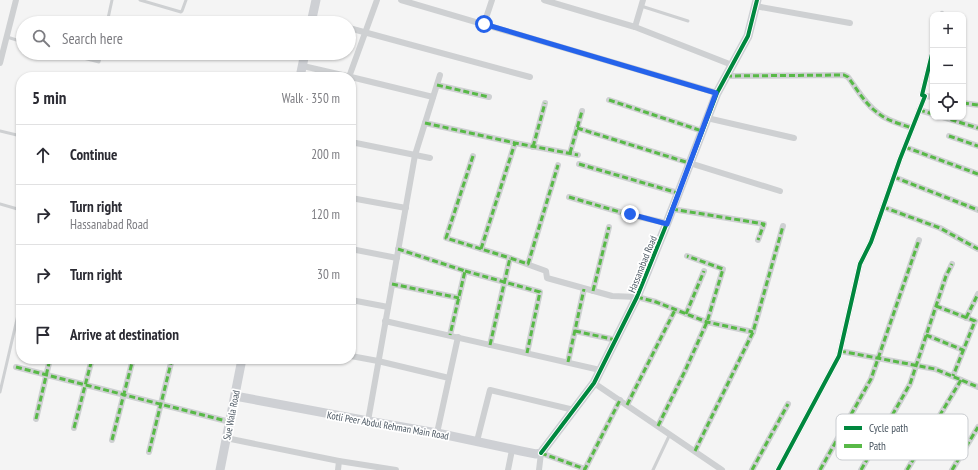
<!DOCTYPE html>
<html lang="en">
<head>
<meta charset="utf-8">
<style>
	:root { --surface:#fff; --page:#f7f7f7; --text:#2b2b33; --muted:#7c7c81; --line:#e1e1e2 }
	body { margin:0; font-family:"PT Sans Narrow",sans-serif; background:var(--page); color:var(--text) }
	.controls { position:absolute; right:12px; top:12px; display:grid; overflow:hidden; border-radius:8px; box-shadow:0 1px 3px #0004 }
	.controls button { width:36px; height:36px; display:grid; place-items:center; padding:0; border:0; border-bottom:1px solid var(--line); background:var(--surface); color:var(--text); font:20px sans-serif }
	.stop { position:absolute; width:12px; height:12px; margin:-9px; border:3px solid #2563eb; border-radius:50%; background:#fff }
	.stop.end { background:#2563eb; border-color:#fff; box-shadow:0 1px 4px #0008 }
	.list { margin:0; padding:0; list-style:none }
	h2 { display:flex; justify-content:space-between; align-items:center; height:52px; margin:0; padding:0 16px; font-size:17px }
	h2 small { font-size:13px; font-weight:400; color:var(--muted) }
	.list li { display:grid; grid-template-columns:26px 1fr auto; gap:12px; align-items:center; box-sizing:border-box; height:60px; padding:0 16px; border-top:1px solid var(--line) }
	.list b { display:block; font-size:15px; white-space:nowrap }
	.list p { margin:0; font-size:13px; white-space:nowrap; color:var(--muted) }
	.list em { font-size:13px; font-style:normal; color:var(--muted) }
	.icon { flex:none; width:22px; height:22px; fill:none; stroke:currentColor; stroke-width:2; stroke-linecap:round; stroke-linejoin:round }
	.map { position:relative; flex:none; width:978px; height:470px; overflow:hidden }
	.search { position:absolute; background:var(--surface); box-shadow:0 1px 3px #0004; left:16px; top:16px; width:340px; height:44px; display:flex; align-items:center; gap:10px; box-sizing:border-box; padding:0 14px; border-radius:22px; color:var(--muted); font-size:15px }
	.panel { position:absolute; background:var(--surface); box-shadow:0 1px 3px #0004; left:16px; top:72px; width:340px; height:292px; border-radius:16px }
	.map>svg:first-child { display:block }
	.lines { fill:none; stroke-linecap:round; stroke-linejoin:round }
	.lane { stroke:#ced0d2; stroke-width:3 }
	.street { stroke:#ced0d2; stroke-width:6 }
	.secondary { stroke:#ced0d4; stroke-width:9 }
	.quiet { stroke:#58b947; stroke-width:3; stroke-dasharray:6 3; stroke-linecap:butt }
	.cycleway-casing { stroke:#fff; stroke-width:6 }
	.cycleway { stroke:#00873e; stroke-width:4 }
	.route { stroke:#2563eb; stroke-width:5 }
	.labels { text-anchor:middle; stroke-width:3.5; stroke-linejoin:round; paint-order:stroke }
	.street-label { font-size:10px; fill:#4a5661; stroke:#fff }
	.key { fill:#fff; stroke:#c9ccd0; stroke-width:1 }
	.key-label { font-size:11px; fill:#4a5661 }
</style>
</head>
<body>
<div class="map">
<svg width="978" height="470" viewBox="0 0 978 470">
	<rect width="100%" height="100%" fill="#f4f4f4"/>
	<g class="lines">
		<g class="lane">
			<polyline points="140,0 181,12 182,11 186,0"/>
			<polyline points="641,6 688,21"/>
			<polyline points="107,23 112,0"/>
			<polyline points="7,37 23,42"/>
			<polyline points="64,53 99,62 101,53"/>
			<polyline points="0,131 21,136"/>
			<polyline points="0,204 21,210"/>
			<polyline points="0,392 21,302"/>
			<polyline points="653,470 670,434"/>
		</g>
		<g class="street">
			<polyline points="401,0 717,93"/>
			<polyline points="544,0 635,27 732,65"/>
			<polyline points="755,6 850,23"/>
			<polyline points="941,15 942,14"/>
			<polyline points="312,18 332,23"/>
			<polyline points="484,24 492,0"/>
			<polyline points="635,27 643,0"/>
			<polyline points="349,28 530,77"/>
			<polyline points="0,63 16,0"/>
			<polyline points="303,66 351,77"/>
			<path d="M726,76l118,-1 4,2c9,12 17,27 30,36 9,8 23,11 34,15"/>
			<polyline points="349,77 377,0"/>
			<polyline points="351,77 433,97"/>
			<polyline points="437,85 489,97"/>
			<polyline points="925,96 933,97"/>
			<polyline points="609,100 702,131"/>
			<polyline points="963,103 978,105"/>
			<polyline points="919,110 933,114"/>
			<polyline points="942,117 978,128"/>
			<polyline points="707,118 794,138"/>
			<polyline points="425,123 515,143 578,155"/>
			<polyline points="577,128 780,191"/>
			<polyline points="949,136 978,146"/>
			<polyline points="351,142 430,158"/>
			<polyline points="533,147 545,103"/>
			<polyline points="905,147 978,174"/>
			<polyline points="570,153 582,111"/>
			<polyline points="473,156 446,238 510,258"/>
			<polyline points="579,164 678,193"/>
			<polyline points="894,177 978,210"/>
			<polyline points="569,197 630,215 667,223"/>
			<polyline points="351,198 406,208"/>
			<polyline points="883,207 940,228 978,249"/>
			<polyline points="672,209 764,224 758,240"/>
			<polyline points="351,249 397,258"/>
			<polyline points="398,249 465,271 450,335"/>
			<polyline points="481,249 515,143"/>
			<polyline points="528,264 558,165"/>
			<polyline points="465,271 540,292 527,353"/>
			<polyline points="392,284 459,298"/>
			<polyline points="593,291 609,227"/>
			<polyline points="351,300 388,307"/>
			<polyline points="936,306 975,321 953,376"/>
			<polyline points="686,314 704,271"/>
			<polyline points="966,318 978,294"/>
			<polyline points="385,321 600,370"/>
			<polyline points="575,331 616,340"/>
			<polyline points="926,335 963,350"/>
			<polyline points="490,345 510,258 546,271 547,278 612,296 637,297 656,302 707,322 753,332"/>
			<polyline points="840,351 935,369 978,387"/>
			<polyline points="351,356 378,361 449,378 437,433"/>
			<polyline points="568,362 584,289"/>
			<polyline points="16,367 230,422"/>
			<polyline points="449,378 458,337"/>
			<polyline points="594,383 722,470"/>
			<polyline points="627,405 675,310"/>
			<polyline points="36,419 50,359"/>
			<polyline points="368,421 415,155 440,75"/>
			<polyline points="658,426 685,371 707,322 723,269 687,256"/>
			<polyline points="74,428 92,359"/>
			<polyline points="226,438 339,461 396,470"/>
			<polyline points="112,440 133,359"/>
			<polyline points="477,441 490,390 574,410"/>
			<polyline points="695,451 753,332 783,226"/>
			<polyline points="149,452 172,359"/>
			<polyline points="338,470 339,461"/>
			<polyline points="508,470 512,450"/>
			<polyline points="539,470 541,453 585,469 620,400"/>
			<polyline points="752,470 788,404"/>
			<polyline points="778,470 839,356 860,264 871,242 900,159 925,96 922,95 933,50"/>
			<polyline points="820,470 871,379 919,240"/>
			<polyline points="861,470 910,384 946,276 952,264"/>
			<polyline points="907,470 961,380"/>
			<polyline points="952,470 978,427"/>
		</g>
		<g class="secondary">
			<polyline points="311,23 316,0"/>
			<polyline points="300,77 305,53"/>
			<polyline points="235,396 368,421 437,433 521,451 536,454 541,453 594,383 637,297 665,228 717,93 748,36 757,0"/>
			<polyline points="220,470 242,359"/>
		</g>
		<g class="quiet">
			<polyline points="941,15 942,14"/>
			<path d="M726,76l118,-1 4,2c9,12 17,27 30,36 9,8 23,11 34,15"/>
			<polyline points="437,85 489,97"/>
			<polyline points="609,100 702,131"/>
			<polyline points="963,103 978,105"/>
			<polyline points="919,110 933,114"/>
			<polyline points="942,117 978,128"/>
			<polyline points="425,123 515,143 578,155"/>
			<polyline points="577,128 689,163"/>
			<polyline points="949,136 978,146"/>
			<polyline points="533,147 545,103"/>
			<polyline points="905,147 978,174"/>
			<polyline points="570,153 582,111"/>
			<polyline points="473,156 446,238 510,258"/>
			<polyline points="579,164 678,193"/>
			<polyline points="894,177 978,210"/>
			<polyline points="569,197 630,215 667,223"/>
			<polyline points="883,207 940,228 978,249"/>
			<polyline points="672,209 764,224 758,240"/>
			<polyline points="398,249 465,271 450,335"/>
			<polyline points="481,249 515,143"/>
			<polyline points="465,271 540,292 527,353"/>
			<polyline points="392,284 459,298"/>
			<polyline points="593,291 609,227"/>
			<polyline points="637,297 656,302 707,322 753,332"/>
			<polyline points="936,306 975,321 953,376"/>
			<polyline points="686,314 704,271"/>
			<polyline points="966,318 978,294"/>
			<polyline points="575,331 616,340"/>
			<polyline points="926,335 963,350"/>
			<polyline points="490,345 510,258 528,264 558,165"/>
			<polyline points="840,351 935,369 978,387"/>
			<polyline points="568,362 584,289"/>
			<polyline points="16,367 230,422"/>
			<polyline points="627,405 675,310"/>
			<polyline points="36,419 50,359"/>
			<polyline points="658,426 685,371 707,322 723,269 687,256"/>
			<polyline points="74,428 92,359"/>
			<polyline points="112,440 133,359"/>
			<polyline points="695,451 753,332 783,226"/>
			<polyline points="149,452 172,359"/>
			<polyline points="541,453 585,469 620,400"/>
			<polyline points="752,470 788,404"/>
			<polyline points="820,470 871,379 919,240"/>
			<polyline points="861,470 910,384 946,276 952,264"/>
			<polyline points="907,470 961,380"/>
			<polyline points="952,470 978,427"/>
		</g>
		<defs>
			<g id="cycleway">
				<polyline points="541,453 594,383 637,297 665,228 717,93 748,36 757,0"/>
				<polyline points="778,470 839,356 860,264 871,242 900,159 925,96 922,95 933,50"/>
			</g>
		</defs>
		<use href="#cycleway" class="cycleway-casing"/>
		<use href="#cycleway" class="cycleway"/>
	</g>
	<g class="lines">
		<polyline class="route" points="484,24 716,93 667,224 630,214"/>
	</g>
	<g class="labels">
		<g class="street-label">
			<text transform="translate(642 264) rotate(-68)" y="4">Hassanabad Road</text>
			<text transform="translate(231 415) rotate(-79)" y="4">Sue Wala Road</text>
			<text transform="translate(388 425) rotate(10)" y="4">Kotli Peer Abdul Rehman Main Road</text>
		</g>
	</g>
	<rect x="836" y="414" width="132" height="46" rx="6" class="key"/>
	<rect x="844" y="426" width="18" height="4" fill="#00873e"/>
	<rect x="844" y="444" width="18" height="4" fill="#58b947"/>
	<g class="key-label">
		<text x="869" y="432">Cycle path</text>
		<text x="869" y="450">Path</text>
	</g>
</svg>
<div class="controls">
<button>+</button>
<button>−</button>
<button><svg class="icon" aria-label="locate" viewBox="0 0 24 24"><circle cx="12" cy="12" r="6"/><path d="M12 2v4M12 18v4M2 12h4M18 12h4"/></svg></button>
</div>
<div class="stop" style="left:484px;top:24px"></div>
<div class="stop end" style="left:630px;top:214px"></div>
<div class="search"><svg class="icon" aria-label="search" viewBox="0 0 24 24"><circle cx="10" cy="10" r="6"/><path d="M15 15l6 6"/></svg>Search here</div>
<section class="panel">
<h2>5 min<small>Walk · 350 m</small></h2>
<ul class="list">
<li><svg class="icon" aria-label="ahead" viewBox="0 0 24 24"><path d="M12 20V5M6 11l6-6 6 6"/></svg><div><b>Continue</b></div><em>200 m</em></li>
<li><svg class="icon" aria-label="right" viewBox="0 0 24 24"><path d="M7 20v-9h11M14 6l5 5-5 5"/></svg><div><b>Turn right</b><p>Hassanabad Road</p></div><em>120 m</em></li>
<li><svg class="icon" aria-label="right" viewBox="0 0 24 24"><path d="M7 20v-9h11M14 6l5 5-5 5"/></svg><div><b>Turn right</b></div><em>30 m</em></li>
<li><svg class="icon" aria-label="arrive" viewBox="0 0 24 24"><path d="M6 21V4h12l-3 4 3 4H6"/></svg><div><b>Arrive at destination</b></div></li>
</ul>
</section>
</div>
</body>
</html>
